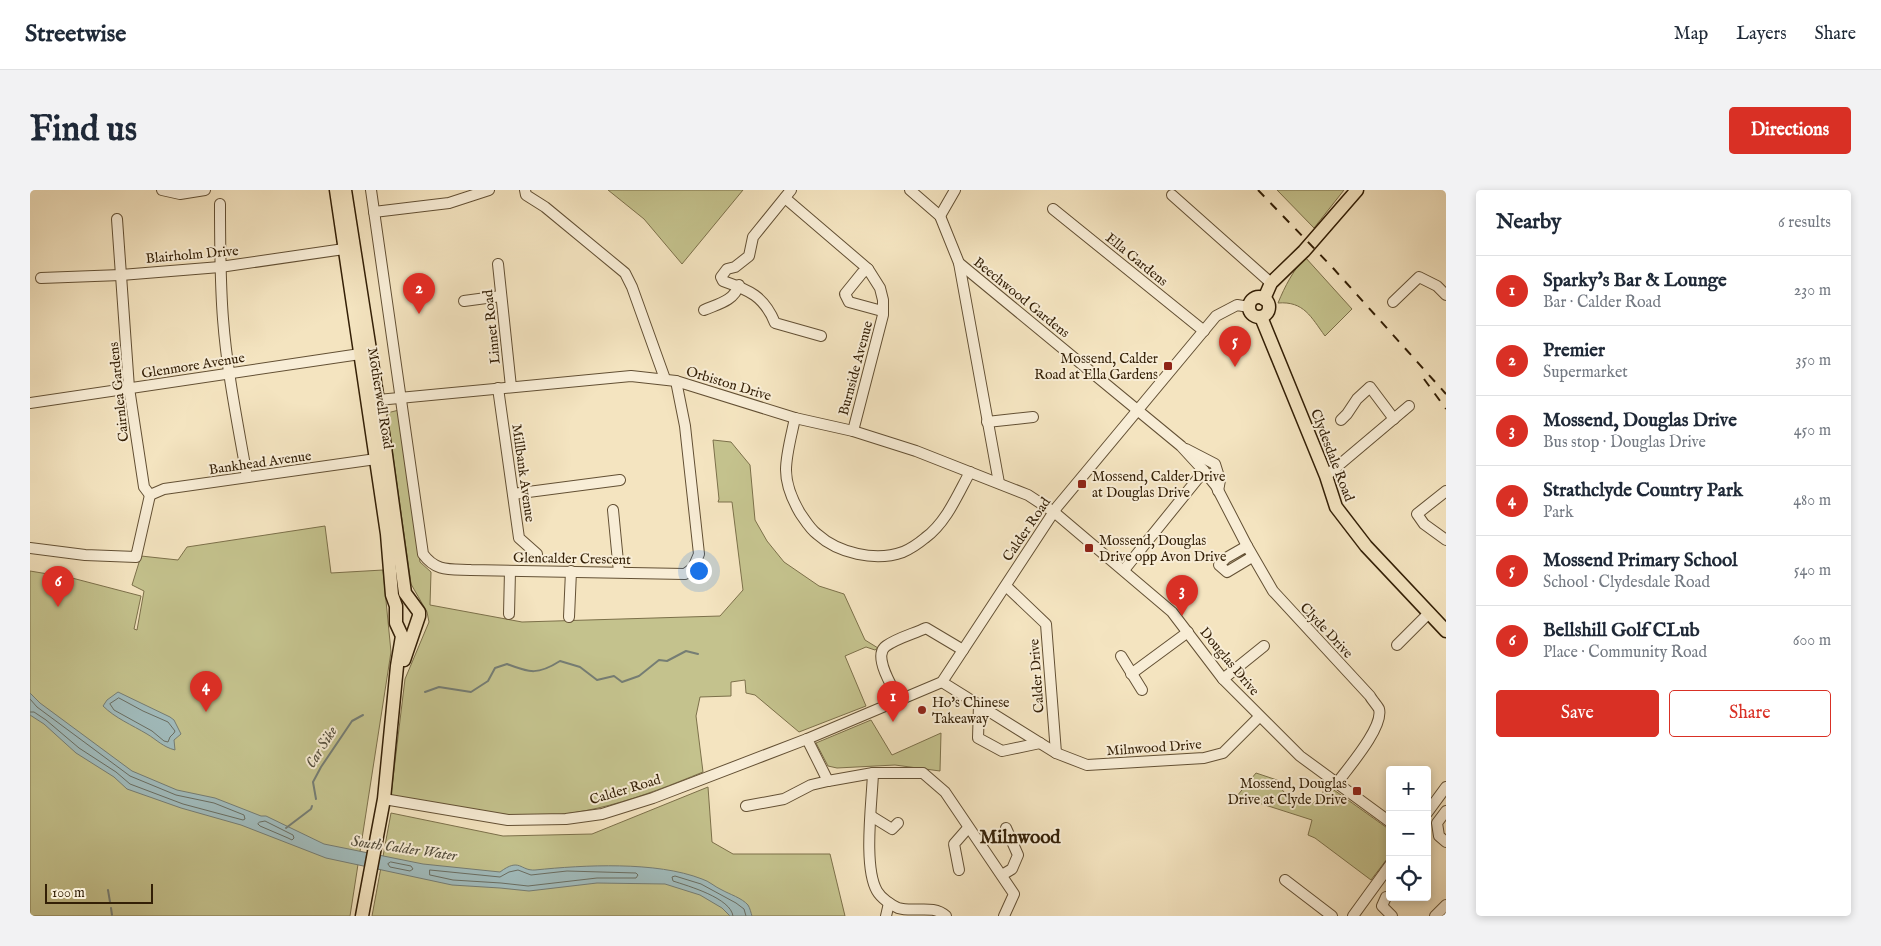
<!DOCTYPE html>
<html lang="en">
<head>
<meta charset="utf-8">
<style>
	:root { --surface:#fff; --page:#f2f2f3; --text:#1f2937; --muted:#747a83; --line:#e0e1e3; --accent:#d93025 }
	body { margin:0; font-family:"IM FELL English",serif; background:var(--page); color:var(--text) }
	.controls { position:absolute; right:15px; bottom:15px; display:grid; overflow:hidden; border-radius:5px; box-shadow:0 2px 8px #0003 }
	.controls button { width:45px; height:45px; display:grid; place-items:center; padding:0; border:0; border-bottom:1px solid var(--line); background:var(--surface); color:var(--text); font:25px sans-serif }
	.scale { position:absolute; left:15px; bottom:12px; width:108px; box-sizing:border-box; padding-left:5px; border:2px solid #331f06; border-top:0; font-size:14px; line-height:18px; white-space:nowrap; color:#331f06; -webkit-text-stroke:4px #f8edd6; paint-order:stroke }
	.you { position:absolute; left:668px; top:380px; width:18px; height:18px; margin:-12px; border:4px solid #fff; border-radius:50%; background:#1a73e8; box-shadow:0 0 0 8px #1a73e833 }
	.badge { display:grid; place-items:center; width:32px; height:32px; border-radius:50%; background:var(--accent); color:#fff; font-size:16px; font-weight:700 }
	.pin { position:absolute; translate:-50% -41px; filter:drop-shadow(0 1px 2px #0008) }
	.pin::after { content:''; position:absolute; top:26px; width:18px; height:15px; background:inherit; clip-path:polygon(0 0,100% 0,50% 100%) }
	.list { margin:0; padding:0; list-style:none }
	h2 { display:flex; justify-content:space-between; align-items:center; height:65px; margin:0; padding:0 20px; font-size:21px }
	h2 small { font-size:16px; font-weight:400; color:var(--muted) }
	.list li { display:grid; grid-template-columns:32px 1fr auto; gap:15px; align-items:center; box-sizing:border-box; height:70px; padding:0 20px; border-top:1px solid var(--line) }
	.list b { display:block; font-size:19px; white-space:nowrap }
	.list p { margin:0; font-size:16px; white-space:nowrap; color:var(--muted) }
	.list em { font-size:16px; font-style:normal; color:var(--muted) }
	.actions { display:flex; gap:10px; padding:15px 20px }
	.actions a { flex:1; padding:11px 0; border:1px solid var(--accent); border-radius:5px; text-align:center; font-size:18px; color:var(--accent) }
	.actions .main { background:var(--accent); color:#fff }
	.icon { flex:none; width:28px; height:28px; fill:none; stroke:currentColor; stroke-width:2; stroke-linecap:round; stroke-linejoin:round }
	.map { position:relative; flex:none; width:1416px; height:726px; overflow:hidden; border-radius:5px }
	header { display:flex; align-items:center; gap:30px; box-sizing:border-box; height:70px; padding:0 25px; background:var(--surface); border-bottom:1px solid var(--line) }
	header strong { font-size:24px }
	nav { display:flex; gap:28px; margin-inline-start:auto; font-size:18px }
	.intro { display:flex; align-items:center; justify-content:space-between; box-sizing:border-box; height:120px; padding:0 30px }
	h1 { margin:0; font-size:35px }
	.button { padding:12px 22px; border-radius:5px; background:var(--accent); color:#fff; font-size:18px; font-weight:700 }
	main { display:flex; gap:30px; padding:0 30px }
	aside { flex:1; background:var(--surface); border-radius:5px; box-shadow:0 2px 8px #0003 }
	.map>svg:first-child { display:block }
	.green { fill:#c4c28d; stroke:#7c704a }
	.water { fill:#a1bcbd; stroke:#757d74 }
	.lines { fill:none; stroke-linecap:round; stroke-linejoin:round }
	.shore { stroke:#6a6e62; stroke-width:1 }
	.stream { stroke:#757d74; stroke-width:2 }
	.minor-casing { stroke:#635034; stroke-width:12 }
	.major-casing { stroke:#331f06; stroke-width:15 }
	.minor { stroke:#f8edd6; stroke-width:10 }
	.major { stroke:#f4e4c0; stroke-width:12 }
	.rail { stroke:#331f06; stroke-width:2; stroke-dasharray:9 9; stroke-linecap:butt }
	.poi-dot { fill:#8f2418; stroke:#f8edd6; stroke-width:2 }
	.labels { text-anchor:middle; stroke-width:4; stroke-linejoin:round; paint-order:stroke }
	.street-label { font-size:14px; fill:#331f06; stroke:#f8edd6 }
	.poi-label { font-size:14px; fill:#331f06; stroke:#f8edd6; text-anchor:start }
	.water-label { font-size:15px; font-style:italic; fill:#544e3d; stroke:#f8edd6 }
	.district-label { font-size:19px; font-weight:bold; fill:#331f06; stroke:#f8edd6 }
</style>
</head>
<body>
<header>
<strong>Streetwise</strong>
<nav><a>Map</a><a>Layers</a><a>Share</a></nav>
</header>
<div class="intro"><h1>Find us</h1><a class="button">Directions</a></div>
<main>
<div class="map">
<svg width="1416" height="726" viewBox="0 0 1416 726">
	<rect width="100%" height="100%" fill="#f4e4c0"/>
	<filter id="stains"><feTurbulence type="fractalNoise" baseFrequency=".004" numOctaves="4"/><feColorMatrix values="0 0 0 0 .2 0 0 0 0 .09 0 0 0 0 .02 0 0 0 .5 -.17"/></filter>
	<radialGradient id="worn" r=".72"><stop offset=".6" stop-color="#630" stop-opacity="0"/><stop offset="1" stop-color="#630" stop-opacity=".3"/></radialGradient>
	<g class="green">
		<polygon points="578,0 713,0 652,74 614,29"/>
		<polygon points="1247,0 1314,0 1284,38"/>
		<path d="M1275,67l47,52 -27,27c-14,-19 -21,-35 -47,-33 7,-17 15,-32 27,-46z"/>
		<path d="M369,220l21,152 11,10 -1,33 92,17 198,-6 23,-26 -11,-88h-14l1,-3 -6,-59 18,2 19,23 5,55 12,21 17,21 35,24 25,8 21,46 13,8 -3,2 -9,-3 -21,9 21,50 -67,26 -44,-37 -9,-2 -1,-13 -14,2v14l-31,1 -4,19 7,56c-61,25 -124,49 -191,43 -41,-3 -81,-12 -121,-20l14,-116 24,-57 -2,-10 -16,-28 -24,-171z"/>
		<polygon points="295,336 301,383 353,380 361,462 320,726 0,726 0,381 42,388 111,406 104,439 107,440 114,401 102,395 111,366 148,370 157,357"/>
		<polygon points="841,530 862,565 911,543 910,581 865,575 807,578 798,576 786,553"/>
		<polygon points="1226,583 1250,591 1249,596 1260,609 1267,613 1271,609 1281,615 1290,607 1297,595 1360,640 1360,665 1341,690 1285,648 1278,645 1282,630 1207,606"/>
		<polygon points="678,597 682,652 703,664 800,664 815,726 342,726 361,623 473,646 562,644"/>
	</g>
	<g class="water">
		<path d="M88,502l52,25 4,3 7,14 -7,6 1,10c-12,-3 -18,-10 -28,-16 -15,-9 -32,-16 -44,-28l4,-6z"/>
		<path d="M0,503l10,10 92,68 45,19 38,8 46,18h5l58,28 99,20 77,8c20,-15 20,-1 35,-2 49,-5 121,-9 167,9 7,2 13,8 20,11 7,4 20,8 26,15 2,3 3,8 4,11h-22l-8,-8 -22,-13 -35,-11 -68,-1 -68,8 -29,-3 -48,-3 -126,-27 -85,-33 -60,-17 -54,-19 -13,-12 -38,-24 -32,-29 -14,-9z"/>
	</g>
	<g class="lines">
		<g class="shore">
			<polygon points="89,508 113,521 138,532 145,541 144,543 140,547 138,552 134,551 122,541 84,520 80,514"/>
			<polyline points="0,509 7,517 100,586 146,605 184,613 214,625 215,629 213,630 153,614 100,594 86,582 49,558 16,530 4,522 0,522"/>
			<polygon points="230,632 235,631 263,645 264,648 262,650 258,648 230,636 228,634"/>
			<polygon points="361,672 381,676 383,679 380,681 360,677 358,674"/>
			<polygon points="400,680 470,687 479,682 488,680 501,685 537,681 606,683 608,685 606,688 567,688 498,696 471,693 423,690 400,685"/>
			<path d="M703,726c-2,-18 -45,-30 -60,-35l-1,-4 3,-1 26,8 35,19 8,6 2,7"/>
		</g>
		<g class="stream">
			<path d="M395,502l14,-5 32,5 17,-11 7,-13 12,-4c23,9 31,11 53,-3l20,6 17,13 17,-4 8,6 17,-6 20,-16 8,1 19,-10 12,3"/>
			<polyline points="286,609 283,592 291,577 322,531 333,525"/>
			<polyline points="256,638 281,619 282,616"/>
			<polyline points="78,700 80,712"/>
			<polyline points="81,718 82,725"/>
		</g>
		<defs>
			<g id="minor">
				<polyline points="132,0 150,4 175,0"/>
				<path d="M341,0l52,364c13,18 27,15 48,16l214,4 8,-6 6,-14 -14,-128 -9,-45"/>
				<polyline points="495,0 496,5 515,17 595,83 602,97 635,189"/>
				<path d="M761,0l-38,47 -4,19 -14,11 -8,2 -6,8 2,4c26,9 41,15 52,42l46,13"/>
				<path d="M880,0l30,26 19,47 222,183 23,25 12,15 31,60 26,45 97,105c2,4 7,9 9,13 5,18 -31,59 -42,74"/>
				<polyline points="1142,5 1241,93"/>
				<polyline points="755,8 838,79 850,98 853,110 853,125 823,241"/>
				<path d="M190,14c0,38 0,77 3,115 4,53 15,106 24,158"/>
				<polyline points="1023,19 1174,141"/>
				<polyline points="344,22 419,13 459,0"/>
				<polyline points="910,26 925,0"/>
				<polyline points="87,29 99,198 114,297 120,305"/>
				<polyline points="929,73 969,293"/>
				<polyline points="468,74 481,197"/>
				<polyline points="838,79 832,83 815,104 819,112 852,121"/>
				<polyline points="11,88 91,85 190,77 314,59"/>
				<polyline points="434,111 471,106"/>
				<polyline points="1363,112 1389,87 1407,96 1416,105"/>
				<path d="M674,120c14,-6 30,-9 35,-25"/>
				<polyline points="468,198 489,348 507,364"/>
				<polyline points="348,210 601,186 646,191 765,228 823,241 886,261 998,305 1024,322 1142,422 1193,489 1270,566 1360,632"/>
				<polyline points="0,213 330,164"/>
				<path d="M765,228c-3,15 -9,36 -9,52 0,15 7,31 14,43 5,7 10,16 17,21 21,19 58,28 86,18 7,-3 16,-9 22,-14 21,-15 33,-44 45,-66"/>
				<polyline points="1311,230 1317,224 1327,209 1340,197 1364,229"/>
				<polyline points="957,232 1003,227"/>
				<polyline points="1156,259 1185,274 1190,290 1188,301"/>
				<polyline points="1296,286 1379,216"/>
				<polyline points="1416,301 1387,324 1394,334 1416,350"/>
				<polyline points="483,304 590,290"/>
				<polyline points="120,305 134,299 346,269"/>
				<polyline points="583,320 589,382"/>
				<polyline points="1217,356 1196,368 1189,375 1197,382 1222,367"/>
				<polyline points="0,358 55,365 106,367 120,305"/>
				<polyline points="1094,380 1174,281"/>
				<polyline points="976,396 1016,434 1026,563"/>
				<polyline points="479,424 480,381"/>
				<polyline points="539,427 541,381"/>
				<polyline points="1367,455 1399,423"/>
				<polyline points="1091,466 1112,500"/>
				<polyline points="1101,484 1158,442"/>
				<polyline points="1193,489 1234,456"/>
				<polyline points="912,492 1026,563 1057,575 1174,568 1193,563 1229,527"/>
				<path d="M869,510c-6,-12 -27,-44 -13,-54 11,-8 27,-12 40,-18l37,22"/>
				<polyline points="949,515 948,548 972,561 1010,553"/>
				<polyline points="777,549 798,591"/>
				<path d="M843,583c-1,29 -10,94 4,118 4,7 14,14 21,17 16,5 35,-4 48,8"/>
				<polyline points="354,609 478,630 536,629 572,624 623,608 777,549 912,492 1027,317 1186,126 1207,115 1219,117"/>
				<polyline points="716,616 754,609 781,595 798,591 843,583 893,583 915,602 984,704 974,726"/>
				<polyline points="1416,621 1407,633 1409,646 1416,652"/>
				<polyline points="1397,623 1416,597"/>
				<polyline points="841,626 862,639 868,633"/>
				<polyline points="929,680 924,654 938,638"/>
				<polyline points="972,685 982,679 988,665 976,638"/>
				<polyline points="1255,690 1302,726"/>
				<polyline points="1356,707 1352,716 1362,726"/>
				<polyline points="856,726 859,713"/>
				<polyline points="1323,726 1360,675"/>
				<polyline points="1405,726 1416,715"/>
			</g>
			<g id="major">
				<polyline points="306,0 357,344 362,405 366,416 366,433 372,446 367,476 354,609 332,726"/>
				<polyline points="315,0 353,243 375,403 389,422 389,426 374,470"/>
				<circle cx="1229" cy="117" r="10"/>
				<polyline points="1234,109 1241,93 1274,61 1327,0"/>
				<polyline points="1231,127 1296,286 1306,317 1336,356 1416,441"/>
			</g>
		</defs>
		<use href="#minor" class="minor-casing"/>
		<use href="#major" class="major-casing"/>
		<use href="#minor" class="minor"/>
		<use href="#major" class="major"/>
		<g class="rail">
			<polyline points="1228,0 1303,78 1416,204"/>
			<polyline points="1394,189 1416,219"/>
		</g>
	</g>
	<g class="poi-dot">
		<rect x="1133" y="171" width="10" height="10" rx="2.5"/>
		<rect x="1047" y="289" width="10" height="10" rx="2.5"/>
		<rect x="1054" y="353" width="10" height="10" rx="2.5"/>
		<circle cx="892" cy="520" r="5"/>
		<rect x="1322" y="596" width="10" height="10" rx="2.5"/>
	</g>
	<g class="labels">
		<g class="street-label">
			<text transform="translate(162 64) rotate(-5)" y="5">Blairholm Drive</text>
			<text transform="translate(1107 69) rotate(39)" y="5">Ella Gardens</text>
			<text transform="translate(992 107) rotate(39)" y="5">Beechwood Gardens</text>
			<text transform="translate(461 137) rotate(-96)" y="5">Linnet Road</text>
			<text transform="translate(163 175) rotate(-9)" y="5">Glenmore Avenue</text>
			<text transform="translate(825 178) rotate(-75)" y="5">Burnside Avenue</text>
			<text transform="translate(699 193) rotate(17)" y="5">Orbiston Drive</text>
			<text transform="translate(88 202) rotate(-96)" y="5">Cairnlea Gardens</text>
			<text transform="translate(351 208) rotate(81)" y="5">Motherwell Road</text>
			<text transform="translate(1303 265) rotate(69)" y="5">Clydesdale Road</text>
			<text transform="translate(230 272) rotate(-8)" y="5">Bankhead Avenue</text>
			<text transform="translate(494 283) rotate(82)" y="5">Millbank Avenue</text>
			<text transform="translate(996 339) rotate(-56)" y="5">Calder Road</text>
			<text transform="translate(542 368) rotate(1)" y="5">Glencalder Crescent</text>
			<text transform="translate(1297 440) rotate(47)" y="5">Clyde Drive</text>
			<text transform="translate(1200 471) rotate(50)" y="5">Douglas Drive</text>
			<text transform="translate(1006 486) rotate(-94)" y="5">Calder Drive</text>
			<text transform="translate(1124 557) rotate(-4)" y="5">Milnwood Drive</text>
			<text transform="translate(595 599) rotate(-17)" y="5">Calder Road</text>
		</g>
		<g class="poi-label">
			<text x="1128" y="173" text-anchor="end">Mossend, Calder<tspan x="1128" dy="16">Road at Ella Gardens</tspan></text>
			<text x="1062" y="291">Mossend, Calder Drive<tspan x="1062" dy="16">at Douglas Drive</tspan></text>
			<text x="1069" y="355">Mossend, Douglas<tspan x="1069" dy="16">Drive opp Avon Drive</tspan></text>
			<text x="902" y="517">Ho's Chinese<tspan x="902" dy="16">Takeaway</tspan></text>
			<text x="1317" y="598" text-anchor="end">Mossend, Douglas<tspan x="1317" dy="16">Drive at Clyde Drive</tspan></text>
		</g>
		<g class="water-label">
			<text transform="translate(291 557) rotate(-58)" y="5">Car Sike</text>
			<text transform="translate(374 658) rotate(8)" y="5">South Calder Water</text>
		</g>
		<g class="district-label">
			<text x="990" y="653">Milnwood</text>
		</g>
	</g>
	<rect width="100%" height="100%" filter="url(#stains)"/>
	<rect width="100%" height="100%" fill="url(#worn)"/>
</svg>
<div class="controls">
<button>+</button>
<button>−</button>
<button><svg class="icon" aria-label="locate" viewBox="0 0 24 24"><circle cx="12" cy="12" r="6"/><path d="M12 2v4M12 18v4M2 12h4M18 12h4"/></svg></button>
</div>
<div class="scale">100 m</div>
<div class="you"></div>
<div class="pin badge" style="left:863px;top:532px">1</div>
<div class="pin badge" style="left:389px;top:124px">2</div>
<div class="pin badge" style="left:1152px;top:426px">3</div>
<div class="pin badge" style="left:176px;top:522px">4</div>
<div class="pin badge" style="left:1205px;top:177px">5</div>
<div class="pin badge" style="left:28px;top:417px">6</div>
</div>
<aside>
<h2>Nearby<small>6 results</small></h2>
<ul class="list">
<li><span class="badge">1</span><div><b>Sparky's Bar &amp; Lounge</b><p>Bar · Calder Road</p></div><em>230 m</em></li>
<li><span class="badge">2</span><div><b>Premier</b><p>Supermarket</p></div><em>350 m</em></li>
<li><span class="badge">3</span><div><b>Mossend, Douglas Drive</b><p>Bus stop · Douglas Drive</p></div><em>450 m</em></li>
<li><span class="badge">4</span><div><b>Strathclyde Country Park</b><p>Park</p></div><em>480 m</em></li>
<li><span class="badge">5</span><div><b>Mossend Primary School</b><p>School · Clydesdale Road</p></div><em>540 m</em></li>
<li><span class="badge">6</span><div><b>Bellshill Golf CLub</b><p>Place · Community Road</p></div><em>600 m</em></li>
</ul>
<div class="actions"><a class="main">Save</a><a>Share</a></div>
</aside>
</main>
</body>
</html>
